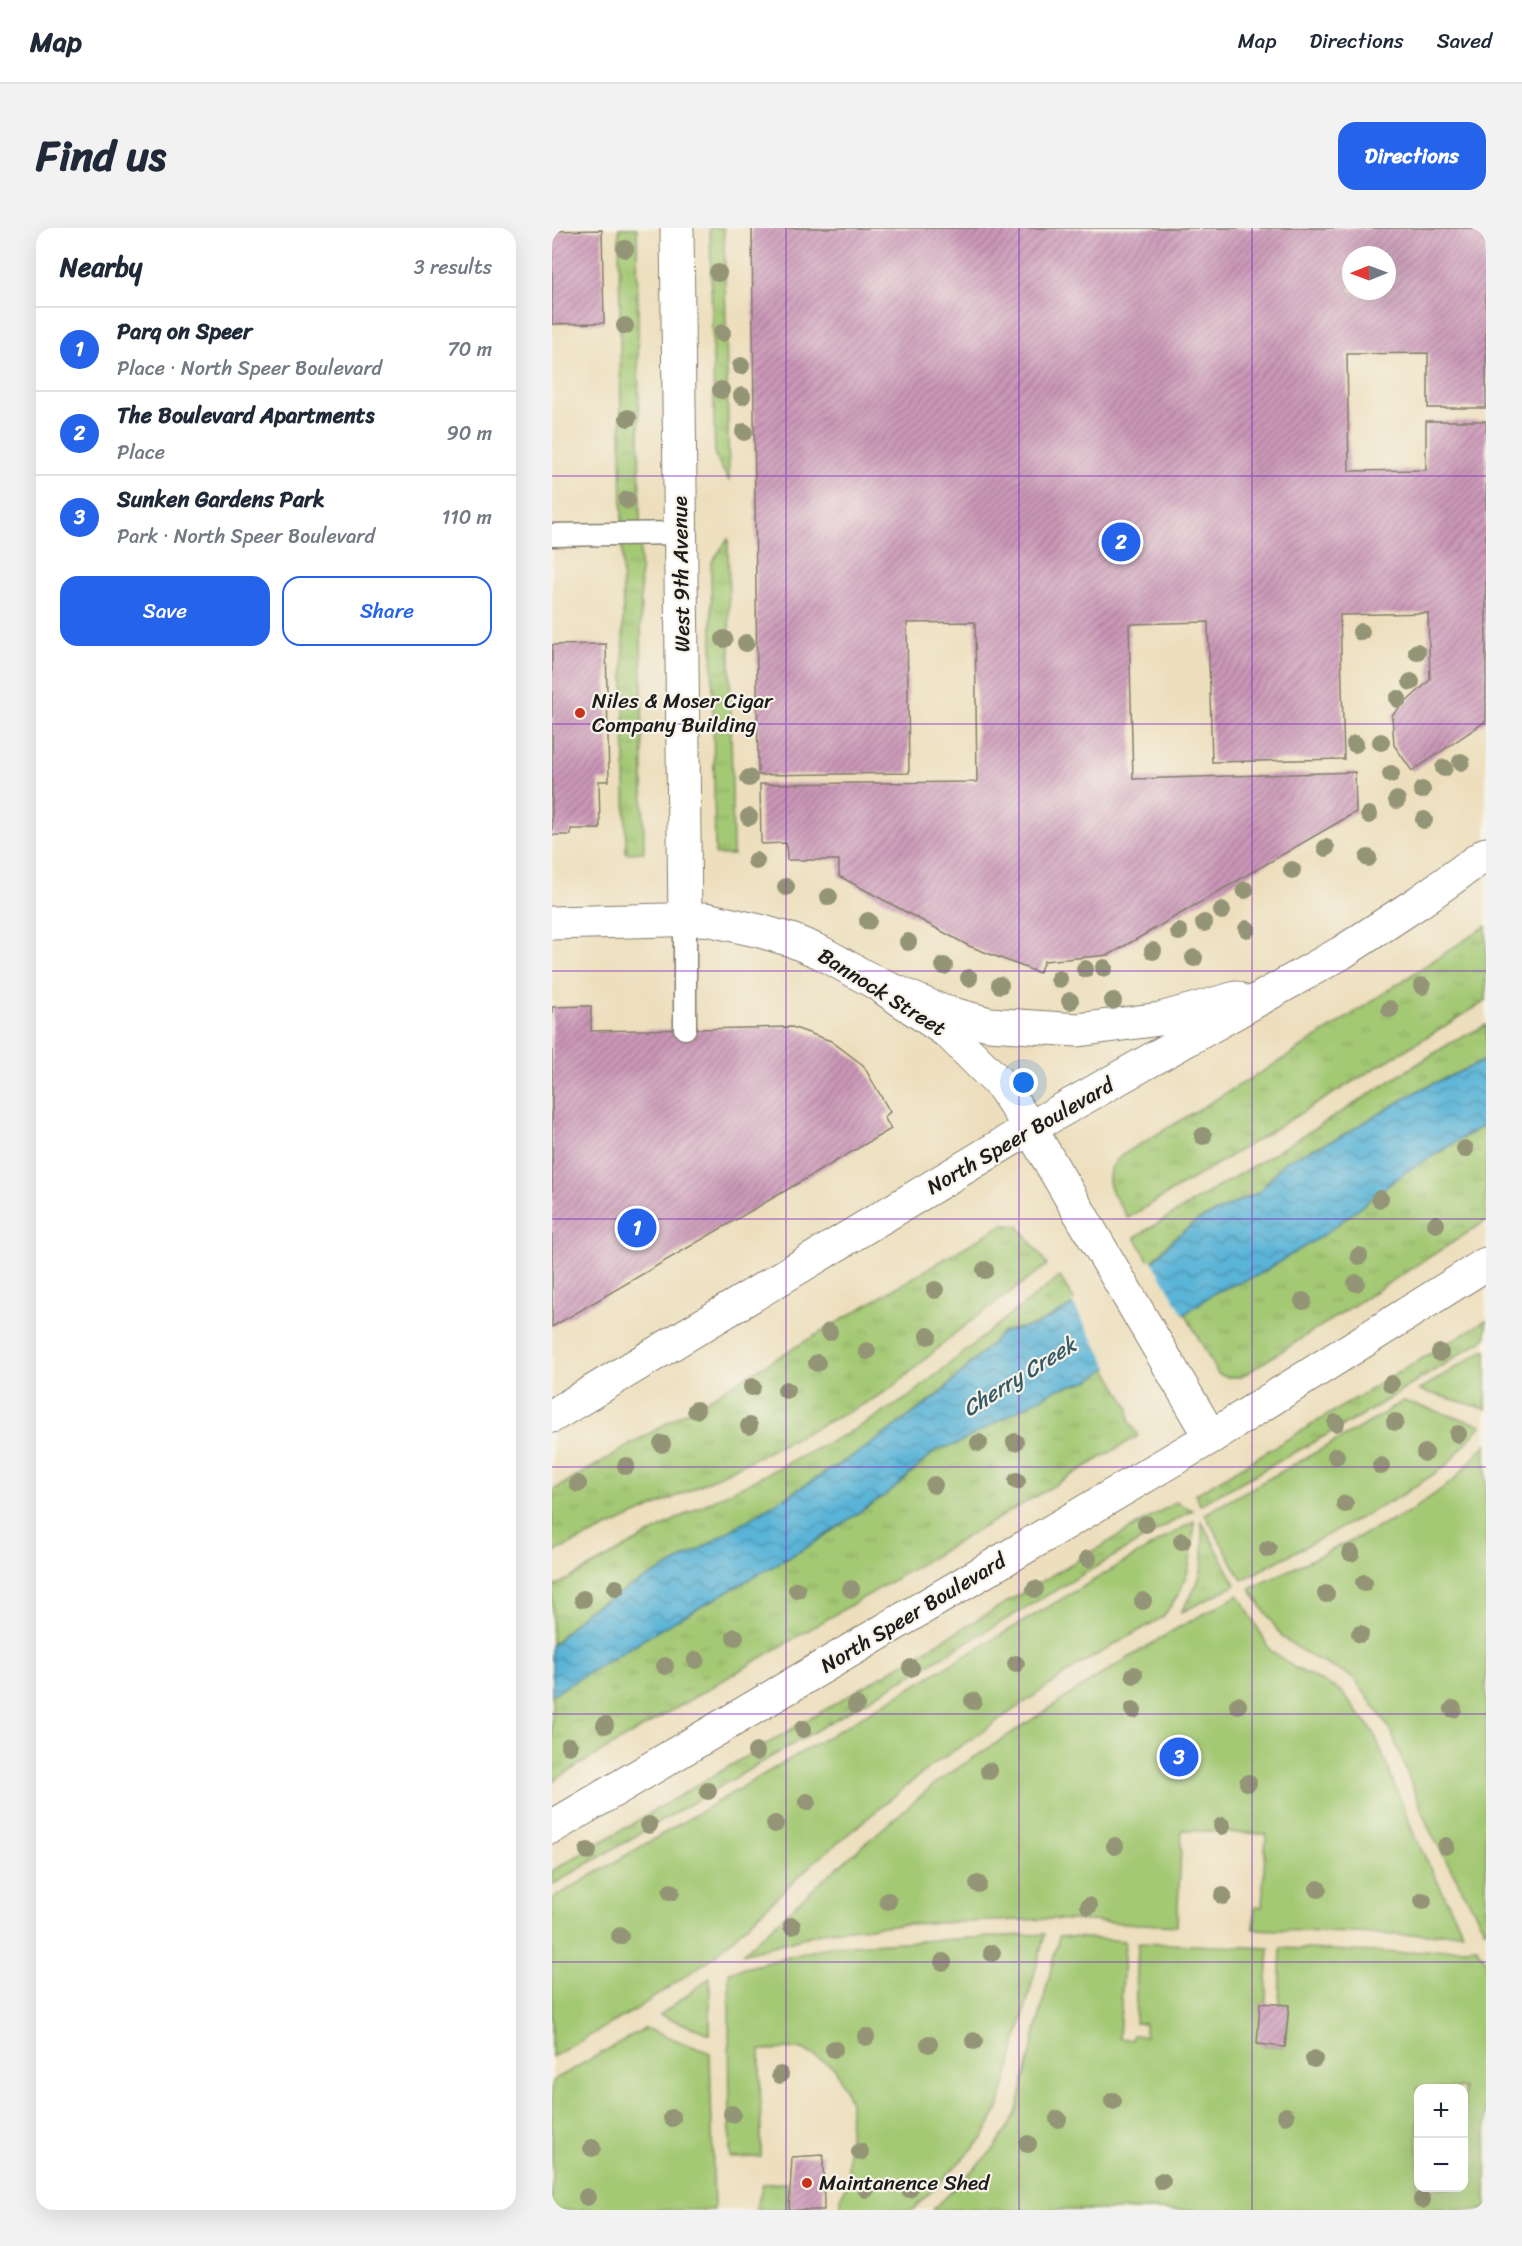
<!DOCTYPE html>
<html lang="en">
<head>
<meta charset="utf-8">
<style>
	:root { --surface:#fff; --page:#f2f2f3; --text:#1f2937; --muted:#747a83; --line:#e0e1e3; --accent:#2563eb }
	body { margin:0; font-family:Sriracha,sans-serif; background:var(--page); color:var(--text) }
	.controls { position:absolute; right:18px; bottom:18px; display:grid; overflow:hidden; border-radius:12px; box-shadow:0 6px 24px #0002 }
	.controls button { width:54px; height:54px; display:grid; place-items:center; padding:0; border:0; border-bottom:2px solid var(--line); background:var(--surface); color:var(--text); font:30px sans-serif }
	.compass { position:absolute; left:790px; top:18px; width:54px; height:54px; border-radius:50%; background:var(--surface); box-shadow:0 6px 24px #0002; rotate:269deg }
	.you { position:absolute; left:472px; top:855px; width:21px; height:21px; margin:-15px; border:4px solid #fff; border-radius:50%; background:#1a73e8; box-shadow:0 0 0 9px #1a73e833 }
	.badge { display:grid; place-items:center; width:39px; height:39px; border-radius:50%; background:var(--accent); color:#fff; font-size:20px; font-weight:700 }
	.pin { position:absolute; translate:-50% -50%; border:3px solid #fff; box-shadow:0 2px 6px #0006 }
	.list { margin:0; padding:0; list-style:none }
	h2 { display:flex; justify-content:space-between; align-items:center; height:78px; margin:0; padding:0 24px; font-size:26px }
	h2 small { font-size:20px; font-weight:400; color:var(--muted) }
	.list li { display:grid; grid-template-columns:39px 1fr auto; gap:18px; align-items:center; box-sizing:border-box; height:84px; padding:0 24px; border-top:2px solid var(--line) }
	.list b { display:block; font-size:22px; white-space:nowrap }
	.list p { margin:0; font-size:20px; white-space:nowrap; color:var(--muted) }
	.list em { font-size:20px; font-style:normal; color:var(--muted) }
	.actions { display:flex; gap:12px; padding:18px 24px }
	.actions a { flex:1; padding:14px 0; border:2px solid var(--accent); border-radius:18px; text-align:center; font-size:21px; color:var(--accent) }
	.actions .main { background:var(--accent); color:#fff }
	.map { position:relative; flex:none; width:934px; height:1982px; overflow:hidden; border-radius:18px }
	header { display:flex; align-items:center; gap:36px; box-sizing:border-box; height:84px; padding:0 30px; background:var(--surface); border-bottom:2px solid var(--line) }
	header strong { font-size:28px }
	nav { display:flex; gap:33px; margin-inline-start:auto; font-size:21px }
	.intro { display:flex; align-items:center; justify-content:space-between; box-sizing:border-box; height:144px; padding:0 36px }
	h1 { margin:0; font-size:42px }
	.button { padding:15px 27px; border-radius:18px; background:var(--accent); color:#fff; font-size:21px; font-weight:700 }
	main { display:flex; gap:36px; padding:0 36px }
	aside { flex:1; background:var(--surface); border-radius:18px; box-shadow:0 6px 24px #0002 }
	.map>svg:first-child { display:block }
	.grass { fill:url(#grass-tufts); stroke:#607248; stroke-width:1.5 }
	.green { fill:#a4c974; stroke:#607248; stroke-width:1.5; fill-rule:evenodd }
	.water { fill:url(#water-waves); stroke:#3b687a; stroke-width:1.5 }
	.pier { fill:#eddfbd }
	.building { fill:url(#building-hatch); fill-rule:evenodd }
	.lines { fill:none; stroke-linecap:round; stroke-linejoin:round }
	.service-casing { stroke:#847e6c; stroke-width:25 }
	.tertiary-casing { stroke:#847e6c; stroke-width:35 }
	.primary-casing { stroke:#847e6c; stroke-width:35 }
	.service { stroke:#fff; stroke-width:22 }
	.tertiary { stroke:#fff; stroke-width:33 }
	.primary { stroke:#fff; stroke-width:33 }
	.tree { fill:#949576 }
	.grid { fill:none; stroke:#7b2cbf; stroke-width:1.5; stroke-opacity:0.55 }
	.poi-dot { fill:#c8321e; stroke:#f7f3e8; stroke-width:2 }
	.labels { text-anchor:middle; stroke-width:4.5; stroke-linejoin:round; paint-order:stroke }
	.street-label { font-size:21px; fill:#1c1c1c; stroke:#f7f3e8 }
	.poi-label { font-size:21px; fill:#1c1c1c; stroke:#f7f3e8; text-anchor:start }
	.water-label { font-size:22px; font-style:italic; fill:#355967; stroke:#f7f3e8 }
</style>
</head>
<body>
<header>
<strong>Map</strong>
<nav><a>Map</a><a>Directions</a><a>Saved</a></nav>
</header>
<div class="intro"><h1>Find us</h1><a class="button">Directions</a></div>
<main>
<aside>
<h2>Nearby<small>3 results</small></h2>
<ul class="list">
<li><span class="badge">1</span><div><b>Parq on Speer</b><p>Place · North Speer Boulevard</p></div><em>70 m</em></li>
<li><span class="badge">2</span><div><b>The Boulevard Apartments</b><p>Place</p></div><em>90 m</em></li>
<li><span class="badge">3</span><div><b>Sunken Gardens Park</b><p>Park · North Speer Boulevard</p></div><em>110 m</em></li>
</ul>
<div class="actions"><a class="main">Save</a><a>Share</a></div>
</aside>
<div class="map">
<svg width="934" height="1982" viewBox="0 0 934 1982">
	<defs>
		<pattern id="grass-tufts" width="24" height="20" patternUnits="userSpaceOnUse" patternTransform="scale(1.5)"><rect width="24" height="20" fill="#a4c974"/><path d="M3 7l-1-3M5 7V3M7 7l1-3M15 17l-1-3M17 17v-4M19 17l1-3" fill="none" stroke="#8dac64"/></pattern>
		<pattern id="water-waves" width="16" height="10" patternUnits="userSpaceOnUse" patternTransform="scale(1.5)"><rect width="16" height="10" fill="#5ab4d7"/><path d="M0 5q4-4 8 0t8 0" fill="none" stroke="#4a92ae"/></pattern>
		<pattern id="building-hatch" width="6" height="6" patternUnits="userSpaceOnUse" patternTransform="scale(1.5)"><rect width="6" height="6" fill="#cb97b8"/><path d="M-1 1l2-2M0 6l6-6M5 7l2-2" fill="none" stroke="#a47a95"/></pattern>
	</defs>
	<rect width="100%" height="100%" fill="#f7f3e8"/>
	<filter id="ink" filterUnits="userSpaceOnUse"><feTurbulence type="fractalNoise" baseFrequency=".0167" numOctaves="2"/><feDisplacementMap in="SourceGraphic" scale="12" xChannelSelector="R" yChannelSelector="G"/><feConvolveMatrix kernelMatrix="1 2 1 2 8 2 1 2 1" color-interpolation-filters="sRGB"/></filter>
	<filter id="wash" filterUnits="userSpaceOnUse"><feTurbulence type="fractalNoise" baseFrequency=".008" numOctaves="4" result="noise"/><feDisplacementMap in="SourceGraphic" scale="24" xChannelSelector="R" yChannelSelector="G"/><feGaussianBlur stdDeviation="1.35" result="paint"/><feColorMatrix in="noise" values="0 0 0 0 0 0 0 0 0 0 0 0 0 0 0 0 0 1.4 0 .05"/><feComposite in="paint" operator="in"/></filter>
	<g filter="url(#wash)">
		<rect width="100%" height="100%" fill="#eddfbd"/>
		<g class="grass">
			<polygon points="67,0 85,0 88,300 70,300"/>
			<polygon points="158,0 172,0 177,253 163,228"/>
			<polygon points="176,311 181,627 163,627 159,335"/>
			<polygon points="70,316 88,316 92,624 74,625"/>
			<path d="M934,698v75l-358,217c-14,-24 -32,-40 -6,-63l168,-100z"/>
			<polygon points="934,797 934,832 871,860 786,910 733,933 707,964 647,992 621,1011 598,1035 583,1009 772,895 897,816"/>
			<polygon points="934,896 934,993 689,1149 675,1149 666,1146 633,1085 664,1064 706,1047 773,1006 855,943"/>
			<path d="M450,997l17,1c9,15 19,24 28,39l-88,65 -67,58 -24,14 -182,90 -134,61v-62z"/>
			<polygon points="508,1049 524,1075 484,1097 451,1104 387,1166 312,1221 145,1323 34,1383 0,1417 0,1360 132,1287 302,1202 357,1169 455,1089"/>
			<polygon points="934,1092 934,1110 814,1185 648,1277 644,1266"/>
			<polygon points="554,1140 577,1180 577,1192 586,1208 0,1553 0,1467 107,1402 257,1318 339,1263 386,1221 403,1217 503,1162 538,1152"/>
			<polygon points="624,1274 641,1282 0,1657 0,1643"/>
			<path d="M649,1292l35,65 -56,28c24,-34 26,-51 21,-93z"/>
		</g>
		<g class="green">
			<polygon points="934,1121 934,1181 867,1162"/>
			<polygon points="851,1173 930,1197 894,1238 847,1269 690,1352 653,1286 820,1193"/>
			<polygon points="934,1216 934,1702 933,1702 878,1603 838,1501 802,1450 756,1427 730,1409 698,1361 856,1285 902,1252"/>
			<polygon points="642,1293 641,1318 636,1343 628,1364 611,1389 527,1437 374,1542 261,1635 160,1730 83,1782 0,1829 0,1671"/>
			<polygon points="687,1367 718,1422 743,1440 789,1463 822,1505 863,1609 911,1704 848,1707 702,1701 703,1679 710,1679 714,1606 630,1602 625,1698 499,1691 352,1696 276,1703 190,1726 273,1650 386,1553 539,1453 622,1402"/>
			<polygon points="493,1706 447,1880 430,1911 361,1982 289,1982 289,1968 296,1955 298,1874 283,1840 251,1821 208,1822 209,1929 178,1930 177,1744 280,1718"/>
			<path d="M507,1708l66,5 -6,97 13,2 1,-5 12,1v-12l-10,-1 3,-80 131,5 -6,97 22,2 4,-41 -10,-2 2,-56 121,5 74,-6 10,14v249h-554l62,-61 22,-35zM866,1860h46v100h-46z"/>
			<polygon points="158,1750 158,1806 108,1787"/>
			<polygon points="93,1800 158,1825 162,1982 0,1982 0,1853"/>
			<polygon points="235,1955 236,1982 204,1982 211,1956"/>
		</g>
		<polygon class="water" points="934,832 934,896 855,943 773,1006 706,1047 664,1064 538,1152 503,1162 403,1217 386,1221 339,1263 257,1318 107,1402 0,1467 0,1418 34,1383 145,1323 312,1221 387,1167 451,1104 484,1097 602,1033 621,1011 647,992 707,964 733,933 786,910 871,860"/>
		<polygon class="pier" points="599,1031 633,1089 558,1141 520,1074"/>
		<g id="blocks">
			<g class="building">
				<path d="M200,0h734v180h-58v-55l-81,1 2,117 77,-1v-49h60v300l-74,50 -18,-26 -2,-30 38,-35 -2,-67 -88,2 4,144 -132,3 -4,-140 -79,2 4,155 222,-7 1,40 -247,143 -65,6 -5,12 -70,-27 -130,-70v-16h-52l-1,-17 -25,1 -1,-60 217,-2 -2,-160 -68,1 2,150 -151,2zM799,27h36v36h-36z"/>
				<polygon points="50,2 52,95 0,96 0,3"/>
				<polygon points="54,416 57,553 47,553 48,601 19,601 19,607 0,607 0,417"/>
				<polygon points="39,778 39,803 240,799 279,813 311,837 338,884 332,889 339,901 0,1099 0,779"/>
				<polygon points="708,1775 737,1777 733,1819 705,1816"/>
				<polygon points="271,1927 272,1982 237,1982 240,1929"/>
			</g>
		</g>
	</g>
	<g filter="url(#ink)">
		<use href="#blocks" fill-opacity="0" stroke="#847e6c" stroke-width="1.5"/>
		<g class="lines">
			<defs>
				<g id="service">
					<polyline points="0,307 128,305"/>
					<polyline points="133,800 133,692"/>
				</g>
				<g id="tertiary">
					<polyline points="125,0 133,692"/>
					<polyline points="0,695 154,691 208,703 239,712 268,724 324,755 397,805 451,859 478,900 659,1209"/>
				</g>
				<g id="primary">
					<polyline points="324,755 389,783 437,796 526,802 608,791 684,770"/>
					<polyline points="0,1188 478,900 789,725 867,674 934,626"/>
					<polyline points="0,1599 659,1209 934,1036"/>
				</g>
			</defs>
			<use href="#service" class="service-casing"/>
			<use href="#tertiary" class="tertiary-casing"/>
			<use href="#primary" class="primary-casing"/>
			<use href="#service" class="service"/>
			<use href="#tertiary" class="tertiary"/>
			<use href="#primary" class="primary"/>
		</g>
		<g class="tree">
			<circle cx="73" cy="21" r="9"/>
			<circle cx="166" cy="45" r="9"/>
			<circle cx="73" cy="98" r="9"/>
			<circle cx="170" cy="105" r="9"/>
			<circle cx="189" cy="138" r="9"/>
			<circle cx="169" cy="162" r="9"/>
			<circle cx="190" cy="168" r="9"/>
			<circle cx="76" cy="190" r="9"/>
			<circle cx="192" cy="204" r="9"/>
			<circle cx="75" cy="272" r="9"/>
			<circle cx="809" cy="404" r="9"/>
			<circle cx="172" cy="411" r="9"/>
			<circle cx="194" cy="415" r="9"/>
			<circle cx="865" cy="424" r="9"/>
			<circle cx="859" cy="454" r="9"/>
			<circle cx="846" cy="471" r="9"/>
			<circle cx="829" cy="514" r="9"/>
			<circle cx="803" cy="516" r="9"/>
			<circle cx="909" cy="534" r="9"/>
			<circle cx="892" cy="540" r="9"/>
			<circle cx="839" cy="546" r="9"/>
			<circle cx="197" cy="550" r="9"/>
			<circle cx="870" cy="562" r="9"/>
			<circle cx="845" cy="572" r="9"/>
			<circle cx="817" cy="587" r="9"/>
			<circle cx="197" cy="589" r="9"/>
			<circle cx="872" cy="592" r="9"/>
			<circle cx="774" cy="620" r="9"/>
			<circle cx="816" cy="630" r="9"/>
			<circle cx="204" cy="633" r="9"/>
			<circle cx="740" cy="642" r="9"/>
			<circle cx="234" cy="659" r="9"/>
			<circle cx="693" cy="662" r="9"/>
			<circle cx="277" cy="669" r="9"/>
			<circle cx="670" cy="683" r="9"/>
			<circle cx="316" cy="693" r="9"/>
			<circle cx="652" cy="695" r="9"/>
			<circle cx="695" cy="701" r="9"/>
			<circle cx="627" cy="704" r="9"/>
			<circle cx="356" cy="714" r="9"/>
			<circle cx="601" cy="723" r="9"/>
			<circle cx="642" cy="730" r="9"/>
			<circle cx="392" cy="738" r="9"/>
			<circle cx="552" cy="740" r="9"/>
			<circle cx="533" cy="741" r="9"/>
			<circle cx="417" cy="750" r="9"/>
			<circle cx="507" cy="751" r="9"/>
			<circle cx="448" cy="757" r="9"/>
			<circle cx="870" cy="758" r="9"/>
			<circle cx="518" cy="773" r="9"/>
			<circle cx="561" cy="773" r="9"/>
			<circle cx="838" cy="781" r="9"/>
			<circle cx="651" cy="908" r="9"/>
			<circle cx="913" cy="921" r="9"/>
			<circle cx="828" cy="971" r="9"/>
			<circle cx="884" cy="996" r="9"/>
			<circle cx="807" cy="1028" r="9"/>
			<circle cx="433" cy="1042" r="9"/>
			<circle cx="804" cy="1055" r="9"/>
			<circle cx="383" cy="1062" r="9"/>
			<circle cx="751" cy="1073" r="9"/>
			<circle cx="277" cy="1104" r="9"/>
			<circle cx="376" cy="1108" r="9"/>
			<circle cx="315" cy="1123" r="9"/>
			<circle cx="888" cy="1125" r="9"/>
			<circle cx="265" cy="1135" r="9"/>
			<circle cx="839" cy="1156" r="9"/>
			<circle cx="200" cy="1159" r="9"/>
			<circle cx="234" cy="1162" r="9"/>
			<circle cx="144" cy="1182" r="9"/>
			<circle cx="843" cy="1194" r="9"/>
			<circle cx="784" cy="1195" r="9"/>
			<circle cx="197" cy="1198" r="9"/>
			<circle cx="906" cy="1206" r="9"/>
			<circle cx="463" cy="1214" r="9"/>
			<circle cx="427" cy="1215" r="9"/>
			<circle cx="110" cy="1216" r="9"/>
			<circle cx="873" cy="1225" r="9"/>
			<circle cx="784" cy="1228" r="9"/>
			<circle cx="74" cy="1238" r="9"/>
			<circle cx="829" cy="1238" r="9"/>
			<circle cx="465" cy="1253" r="9"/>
			<circle cx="26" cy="1256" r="9"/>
			<circle cx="382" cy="1257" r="9"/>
			<circle cx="793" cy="1276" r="9"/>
			<circle cx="594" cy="1296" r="9"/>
			<circle cx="630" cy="1313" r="9"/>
			<circle cx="716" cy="1321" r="9"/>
			<circle cx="799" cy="1325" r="9"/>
			<circle cx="536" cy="1331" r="9"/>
			<circle cx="812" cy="1355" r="9"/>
			<circle cx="64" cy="1360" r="9"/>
			<circle cx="299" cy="1361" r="9"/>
			<circle cx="483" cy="1361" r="9"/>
			<circle cx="245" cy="1362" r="9"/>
			<circle cx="774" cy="1366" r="9"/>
			<circle cx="31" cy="1371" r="9"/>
			<circle cx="591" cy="1373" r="9"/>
			<circle cx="808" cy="1406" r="9"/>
			<circle cx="183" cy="1409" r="9"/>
			<circle cx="144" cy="1432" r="9"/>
			<circle cx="464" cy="1436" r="9"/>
			<circle cx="113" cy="1438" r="9"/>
			<circle cx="359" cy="1440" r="9"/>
			<circle cx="582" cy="1447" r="9"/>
			<circle cx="421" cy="1473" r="9"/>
			<circle cx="304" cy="1477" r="9"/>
			<circle cx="686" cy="1477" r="9"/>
			<circle cx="901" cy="1481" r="9"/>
			<circle cx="581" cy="1482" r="9"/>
			<circle cx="53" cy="1497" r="9"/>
			<circle cx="251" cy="1501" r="9"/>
			<circle cx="17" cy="1518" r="9"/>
			<circle cx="204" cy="1524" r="9"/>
			<circle cx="437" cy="1543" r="9"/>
			<circle cx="696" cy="1555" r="9"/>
			<circle cx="156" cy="1563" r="9"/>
			<circle cx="255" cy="1574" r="9"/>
			<circle cx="223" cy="1596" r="9"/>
			<circle cx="97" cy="1597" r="9"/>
			<circle cx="670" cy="1598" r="9"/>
			<circle cx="563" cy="1618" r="9"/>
			<circle cx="894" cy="1618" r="9"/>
			<circle cx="36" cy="1623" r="9"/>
			<circle cx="426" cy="1656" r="9"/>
			<circle cx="766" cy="1661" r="9"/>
			<circle cx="119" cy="1664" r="9"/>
			<circle cx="671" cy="1668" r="9"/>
			<circle cx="336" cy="1673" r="9"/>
			<circle cx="871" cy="1673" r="9"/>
			<circle cx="537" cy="1678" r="9"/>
			<circle cx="240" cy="1698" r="9"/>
			<circle cx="68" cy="1708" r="9"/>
			<circle cx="440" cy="1725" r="9"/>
			<circle cx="391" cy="1734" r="9"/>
			<circle cx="314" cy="1809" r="9"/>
			<circle cx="422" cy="1813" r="9"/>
			<circle cx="377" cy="1816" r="9"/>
			<circle cx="282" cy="1821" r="9"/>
			<circle cx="762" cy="1831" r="9"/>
			<circle cx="228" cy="1847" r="9"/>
			<circle cx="561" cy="1873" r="9"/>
			<circle cx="180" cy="1886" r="9"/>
			<circle cx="734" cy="1888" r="9"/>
			<circle cx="120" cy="1890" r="9"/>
			<circle cx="506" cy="1891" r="9"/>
			<circle cx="476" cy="1916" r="9"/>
			<circle cx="40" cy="1920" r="9"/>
			<circle cx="308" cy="1924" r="9"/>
			<circle cx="610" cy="1953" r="9"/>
			<circle cx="314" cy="1961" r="9"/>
			<circle cx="357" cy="1961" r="9"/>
			<circle cx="35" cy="1969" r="9"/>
			<circle cx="870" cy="1972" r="9"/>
		</g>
	</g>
	<path class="grid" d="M234,0v1982M467,0v1982M700,0v1982M0,248h934M0,496h934M0,743h934M0,991h934M0,1239h934M0,1486h934M0,1734h934"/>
	<g class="poi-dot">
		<circle cx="28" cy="485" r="6"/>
		<circle cx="255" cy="1955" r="6"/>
	</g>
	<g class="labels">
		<g class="street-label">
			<text transform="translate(129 346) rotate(-91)" y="7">West 9th Avenue</text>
			<text transform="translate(330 764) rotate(32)" y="7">Bannock Street</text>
			<text transform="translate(468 908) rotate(-30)" y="7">North Speer Boulevard</text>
			<text transform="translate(361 1385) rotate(-31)" y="7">North Speer Boulevard</text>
		</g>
		<g class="poi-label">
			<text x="40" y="480">Niles &amp; Moser Cigar<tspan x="40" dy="24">Company Building</tspan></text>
			<text x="267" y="1962">Maintanence Shed</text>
		</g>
		<g class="water-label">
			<text transform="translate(467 1148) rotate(-32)" y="8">Cherry Creek</text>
		</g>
	</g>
</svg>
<div class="controls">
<button>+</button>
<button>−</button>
</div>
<svg class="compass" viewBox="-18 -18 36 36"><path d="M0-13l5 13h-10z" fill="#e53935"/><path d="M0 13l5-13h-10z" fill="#747a83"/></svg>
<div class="you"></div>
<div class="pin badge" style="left:85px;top:1000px">1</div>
<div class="pin badge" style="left:569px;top:314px">2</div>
<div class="pin badge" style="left:627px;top:1529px">3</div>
</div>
</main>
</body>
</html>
